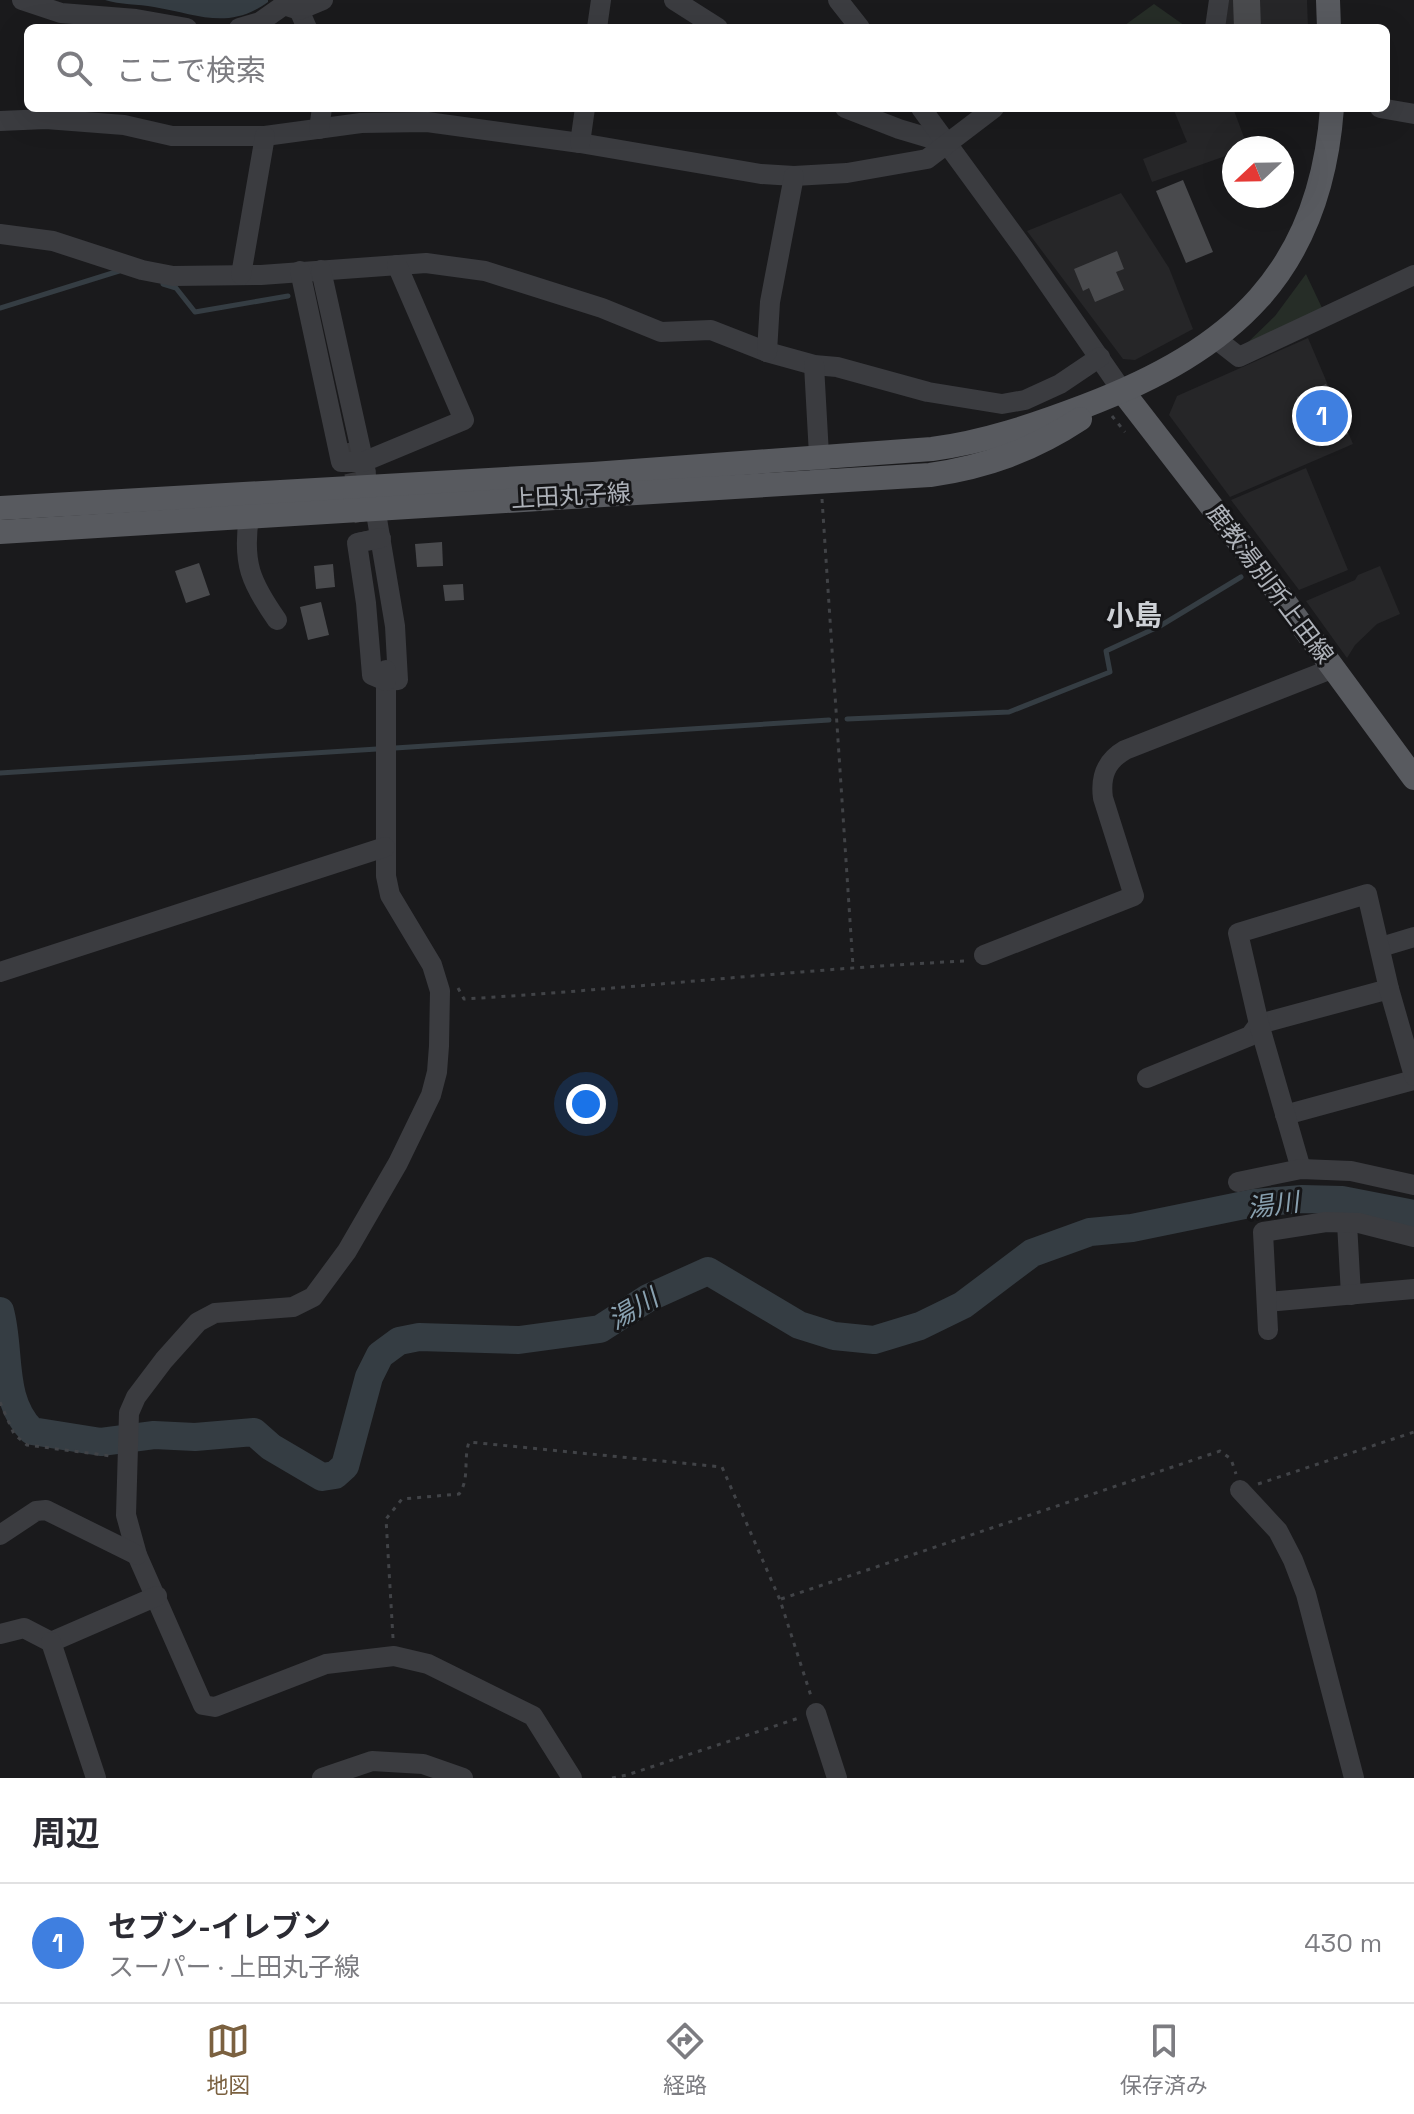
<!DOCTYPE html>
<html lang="ja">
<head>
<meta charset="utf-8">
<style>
	:root { --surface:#fff; --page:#f7f7f7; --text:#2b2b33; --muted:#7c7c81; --line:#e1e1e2; --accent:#7b6140 }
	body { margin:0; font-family:"Space Grotesk","Noto Sans JP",sans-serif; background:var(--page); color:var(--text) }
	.compass { position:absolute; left:1222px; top:136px; width:72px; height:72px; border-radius:50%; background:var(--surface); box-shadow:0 8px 32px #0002; rotate:248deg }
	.you { position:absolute; left:586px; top:1104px; width:28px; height:28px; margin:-20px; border:6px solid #fff; border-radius:50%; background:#1a73e8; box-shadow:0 0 0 12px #1a73e833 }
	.badge { display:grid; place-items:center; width:52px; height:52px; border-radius:50%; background:var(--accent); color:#fff; font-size:26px; font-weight:700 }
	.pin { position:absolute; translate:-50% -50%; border:4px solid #fff; box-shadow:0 2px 8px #0006 }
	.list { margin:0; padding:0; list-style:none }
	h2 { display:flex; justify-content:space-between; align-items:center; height:104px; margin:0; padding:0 32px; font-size:34px }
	h2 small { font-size:26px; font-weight:400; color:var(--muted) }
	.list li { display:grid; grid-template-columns:52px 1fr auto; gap:24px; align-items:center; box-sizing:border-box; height:120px; padding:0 32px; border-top:2px solid var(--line) }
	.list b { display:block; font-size:30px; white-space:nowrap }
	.list p { margin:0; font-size:26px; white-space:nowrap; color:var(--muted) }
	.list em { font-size:26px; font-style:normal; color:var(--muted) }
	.icon { flex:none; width:44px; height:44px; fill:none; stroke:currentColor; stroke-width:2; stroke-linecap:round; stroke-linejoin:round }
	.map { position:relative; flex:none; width:1414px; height:1778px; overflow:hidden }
	.search { position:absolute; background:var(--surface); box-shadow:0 8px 32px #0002; left:24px; right:24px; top:24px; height:88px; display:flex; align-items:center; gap:20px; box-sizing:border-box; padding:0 28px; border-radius:12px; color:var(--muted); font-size:30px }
	.sheet { height:224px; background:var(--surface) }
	nav { display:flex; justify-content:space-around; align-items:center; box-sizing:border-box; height:112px; border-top:2px solid var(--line); background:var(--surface); font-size:22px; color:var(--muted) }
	nav a { display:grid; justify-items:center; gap:4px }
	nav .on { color:var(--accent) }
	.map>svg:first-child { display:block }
	.built { fill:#262628 }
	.green { fill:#262d27 }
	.water { fill:#353d43 }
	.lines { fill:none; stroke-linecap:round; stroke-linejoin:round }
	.stream { stroke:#353d43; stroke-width:5 }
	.river { stroke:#353d43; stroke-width:28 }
	.building { fill:#494a4d }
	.minor-tunnel { stroke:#38383b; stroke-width:20; stroke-dasharray:20 10; stroke-linecap:butt }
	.path { stroke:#414347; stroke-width:3; stroke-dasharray:4 6; stroke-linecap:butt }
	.minor { stroke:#3b3c40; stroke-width:20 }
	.major { stroke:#585a5f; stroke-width:24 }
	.labels { text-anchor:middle; stroke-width:6; stroke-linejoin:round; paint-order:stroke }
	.street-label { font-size:24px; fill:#aeb2b9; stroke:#151517 }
	.water-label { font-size:26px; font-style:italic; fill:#89a1b0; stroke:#151517 }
	.quarter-label { font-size:28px; font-weight:bold; fill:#ced1d6; stroke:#151517 }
</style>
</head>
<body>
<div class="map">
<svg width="1414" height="1778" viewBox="0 0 1414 1778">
	<rect width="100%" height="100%" fill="#1a1a1c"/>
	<g class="built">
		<polygon points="1226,0 1307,0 1308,28 1223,28"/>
		<polygon points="1173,108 1233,108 1248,148 1234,148 1234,153 1152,182 1143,159 1187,142"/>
		<polygon points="1121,193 1169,268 1193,329 1135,360 1123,359 1027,231"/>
		<polygon points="1308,338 1353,444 1230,497 1169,415 1177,396"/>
		<polygon points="1306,468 1348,570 1299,590 1231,500"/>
		<polygon points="1380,566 1400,614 1377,624 1355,645 1347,658 1306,601 1355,580 1358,575"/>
	</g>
	<g class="green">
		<polygon points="1154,4 1188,28 1121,28"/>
		<polygon points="1306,274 1323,310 1244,346 1275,316"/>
	</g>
	<path class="water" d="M105,0h163v2c-40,29 -71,12 -114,5 -16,-3 -34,-2 -49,-7z"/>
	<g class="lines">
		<g class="stream">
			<polyline points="163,284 176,288 195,312 288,296"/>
			<polyline points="0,308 119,271"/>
			<polyline points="847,719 1009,712 1110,672 1106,651 1160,626 1241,577"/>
			<polyline points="395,748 829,720"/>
			<polyline points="0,773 377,749"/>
		</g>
		<path class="river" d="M0,1311c11,40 0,89 32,120l69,11 53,-7 41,2 59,-5 17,15 51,30 13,-2 10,-9 24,-89 11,-22 19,-14 20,-4 100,3 81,-11 48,-31 60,-27 91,54 35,11 40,4 46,-14 43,-21 69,-52 58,-21 42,-4 122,-25 48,-4 40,1 72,14"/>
	</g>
	<g class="building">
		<polygon points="1233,0 1260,0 1261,28 1234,28"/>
		<polygon points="1183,180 1213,252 1186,263 1156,191"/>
		<polygon points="1117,251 1124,269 1116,272 1124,290 1095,302 1089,288 1083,291 1074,269"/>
		<polygon points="1326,384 1348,434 1319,447 1297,397"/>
		<polygon points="442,542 443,566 417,567 415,544"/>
		<polygon points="199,563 210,595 186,603 175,571"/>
		<polygon points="333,564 335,587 316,589 314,566"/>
		<polygon points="463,584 464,600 445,601 443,585"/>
		<polygon points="321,602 329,635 308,640 300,607"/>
	</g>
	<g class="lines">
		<polyline class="minor-tunnel" points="348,443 370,547"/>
		<g class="path">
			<polyline points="1306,109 1306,108"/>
			<polyline points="1112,416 1125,432"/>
			<polyline points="822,499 853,966"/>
			<path d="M458,988l6,11c168,-10 334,-30 502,-38"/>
			<polyline points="0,1402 14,1434 27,1445 111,1456"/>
			<polyline points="1258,1484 1414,1432"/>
			<polyline points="781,1599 1220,1451 1231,1459 1236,1474"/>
			<path d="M393,1638l-7,-119 16,-20 57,-5c11,-15 4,-34 10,-52l253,25 58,133 31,96"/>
			<polyline points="612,1778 627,1775 799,1718"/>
		</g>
		<g class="minor">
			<polyline points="22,0 61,13 136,19 187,28"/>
			<polyline points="674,0 718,28"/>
			<polyline points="838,0 860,28"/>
			<polyline points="299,10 307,28"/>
			<polyline points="239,28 260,22 284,5 299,10 323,0"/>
			<polyline points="597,28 601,0"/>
			<polyline points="1215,28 1219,0"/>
			<polyline points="845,108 899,129 946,143"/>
			<polyline points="921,108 1024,249 1123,392"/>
			<polyline points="1380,108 1414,114"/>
			<polyline points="0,121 46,119 124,125 172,136 265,136 361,123 427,122 580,143 761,174 794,176 847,173 927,159 994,108"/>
			<polyline points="319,129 322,108"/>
			<polyline points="580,143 585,108"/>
			<polyline points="0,234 53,241 142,270 173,276 261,275 426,263 485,271 602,308 661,332 711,330 767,352 814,365 837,367 928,392 1002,404 1025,400 1060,384 1100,357"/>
			<polyline points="321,270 366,473"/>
			<polyline points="300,271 341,462 363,462 464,420 397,265"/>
			<polyline points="241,275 265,136"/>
			<polyline points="1216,339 1239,357 1414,275"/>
			<polyline points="767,352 770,302 794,176"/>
			<polyline points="814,365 820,473"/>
			<polyline points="375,507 395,626 398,680 386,681 386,876 390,895 432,965 440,991 439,1046 437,1072 431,1095 398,1163 347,1251 313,1297 293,1307 215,1313 198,1322 164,1360 136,1397 129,1413 126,1515 137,1555 203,1705 215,1707 326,1664 394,1656 428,1664 533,1716 572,1778"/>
			<path d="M249,517c-7,46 2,66 28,103"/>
			<polyline points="381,538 357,543 366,603 372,675 386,681 386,670"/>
			<polyline points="1381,947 1414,937"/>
			<path d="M984,955l150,-59 -31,-98c-3,-22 3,-37 22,-48l209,-82"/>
			<polyline points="0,972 385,847"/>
			<polyline points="1147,1078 1250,1036 1259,1024 1389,989"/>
			<polyline points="1285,1115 1414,1080"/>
			<polyline points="1301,1169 1259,1024 1238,933 1367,894 1389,989 1414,1076"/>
			<polyline points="1238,1182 1301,1169 1351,1171 1414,1185"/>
			<polyline points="1347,1223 1351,1295"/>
			<polyline points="1267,1302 1414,1289"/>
			<polyline points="1268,1330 1263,1232 1326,1222 1359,1223 1414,1237"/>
			<polyline points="1240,1490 1278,1531 1293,1560 1306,1594 1354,1778"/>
			<polyline points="0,1535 36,1511 46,1510 137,1555"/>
			<polyline points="0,1634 24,1628 51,1642 157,1596"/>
			<polyline points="51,1642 96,1778"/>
			<polyline points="816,1713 837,1778"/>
			<polyline points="322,1778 372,1761 423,1764 463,1778"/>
		</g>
		<g class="major">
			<polyline points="1328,0 1329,28"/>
			<polyline points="1123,392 1270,582 1414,778"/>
			<path d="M0,508l593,-34 339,-25c53,-7 103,-24 153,-43 147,-56 235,-133 247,-298"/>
			<path d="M0,532l930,-57c56,-8 103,-25 150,-56"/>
		</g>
	</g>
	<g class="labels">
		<g class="street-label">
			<text transform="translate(571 496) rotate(-3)" y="8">上田丸子線</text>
			<text transform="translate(1270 584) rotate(53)" y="8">鹿教湯別所上田線</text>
		</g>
		<g class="water-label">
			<text transform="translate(1273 1205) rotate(-8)" y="9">湯川</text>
			<text transform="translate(633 1309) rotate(-31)" y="9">湯川</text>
		</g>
		<g class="quarter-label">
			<text x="1134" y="625">小島</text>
		</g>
	</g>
</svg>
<svg class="compass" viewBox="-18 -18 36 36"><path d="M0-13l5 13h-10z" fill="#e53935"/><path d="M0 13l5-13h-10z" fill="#7c7c81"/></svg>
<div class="you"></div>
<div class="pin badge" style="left:1322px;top:416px;background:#3f7fe0">1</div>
<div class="search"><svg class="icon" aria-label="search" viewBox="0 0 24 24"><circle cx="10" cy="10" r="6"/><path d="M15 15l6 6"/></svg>ここで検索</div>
</div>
<section class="sheet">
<h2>周辺<small></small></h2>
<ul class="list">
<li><span class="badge" style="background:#3f7fe0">1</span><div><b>セブン-イレブン</b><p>スーパー · 上田丸子線</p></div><em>430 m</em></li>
</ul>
</section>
<nav>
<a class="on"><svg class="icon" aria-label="map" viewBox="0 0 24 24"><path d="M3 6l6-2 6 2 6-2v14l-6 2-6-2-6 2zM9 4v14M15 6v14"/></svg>地図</a>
<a><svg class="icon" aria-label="directions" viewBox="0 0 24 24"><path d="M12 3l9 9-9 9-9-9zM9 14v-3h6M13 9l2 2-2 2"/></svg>経路</a>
<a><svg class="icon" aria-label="saved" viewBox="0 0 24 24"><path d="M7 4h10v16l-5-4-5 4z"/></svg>保存済み</a>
</nav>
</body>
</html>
